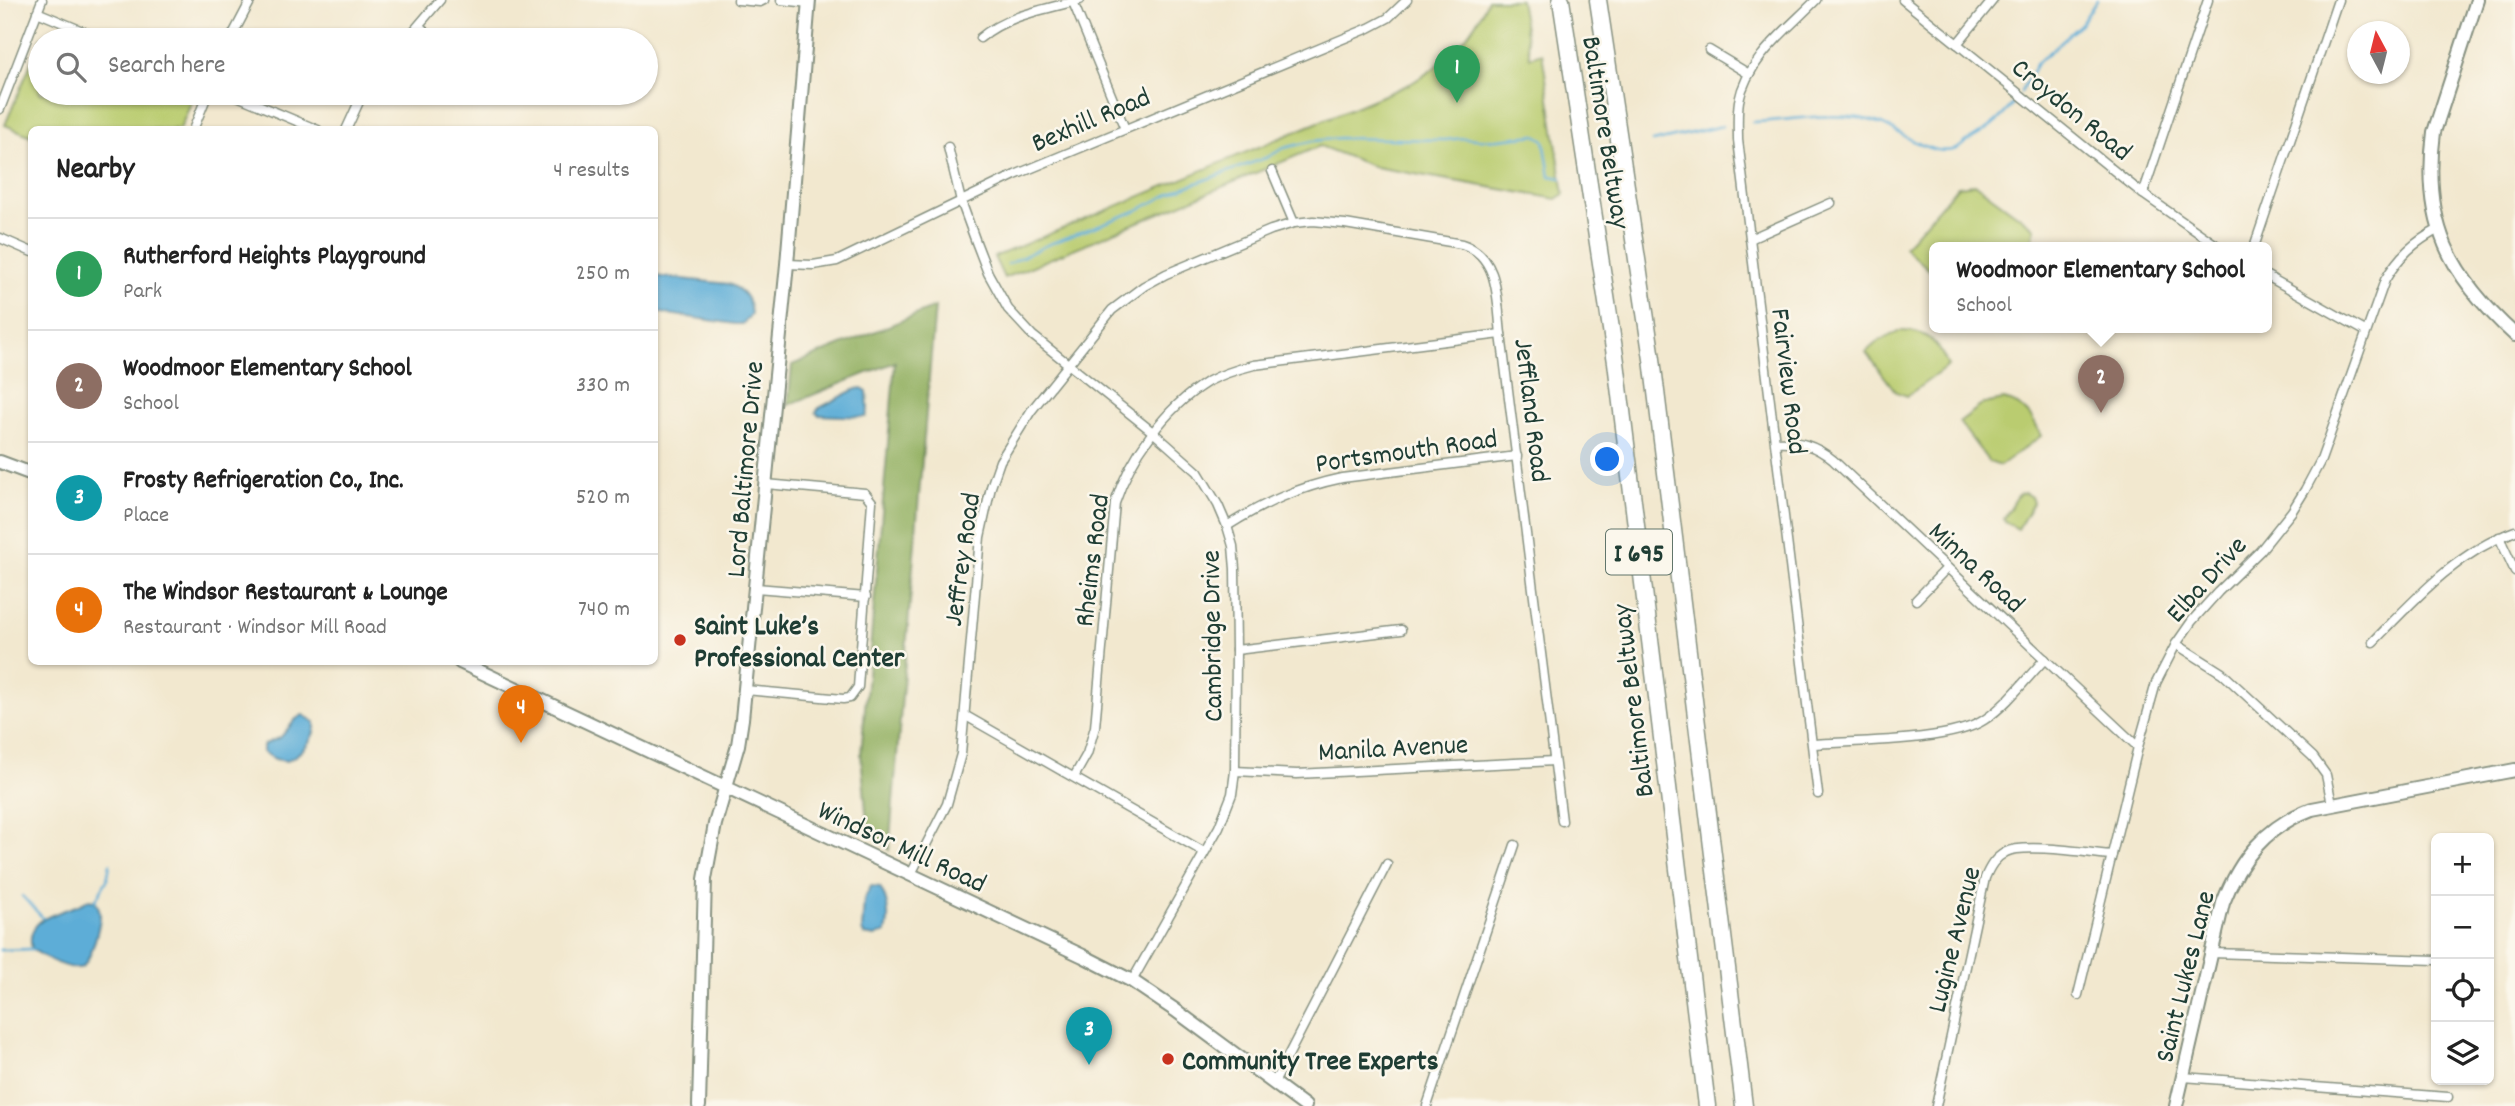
<!DOCTYPE html>
<html lang="en">
<head>
<meta charset="utf-8">
<style>
	:root { --surface:#fff; --page:#f6f6f6; --text:#222; --muted:#767676; --line:#e0e0e0; --accent:#d93025 }
	body { margin:0; font-family:Dekko,sans-serif; background:var(--page); color:var(--text) }
	.controls { position:absolute; right:21px; bottom:21px; display:grid; overflow:hidden; border-radius:10px; box-shadow:0 2px 5px #0004 }
	.controls button { width:63px; height:63px; display:grid; place-items:center; padding:0; border:0; border-bottom:2px solid var(--line); background:var(--surface); color:var(--text); font:35px sans-serif }
	.compass { position:absolute; left:2347px; top:21px; width:63px; height:63px; border-radius:50%; background:var(--surface); box-shadow:0 2px 5px #0004; rotate:353deg }
	.you { position:absolute; left:1608px; top:460px; width:24px; height:24px; margin:-18px; border:5px solid #fff; border-radius:50%; background:#1a73e8; box-shadow:0 0 0 10px #1a73e833 }
	.badge { display:grid; place-items:center; width:46px; height:46px; border-radius:50%; background:var(--accent); color:#fff; font-size:23px; font-weight:700 }
	.pin { position:absolute; translate:-50% -58px; filter:drop-shadow(0 2px 4px #0008) }
	.pin::after { content:''; position:absolute; top:37px; width:24px; height:21px; background:inherit; clip-path:polygon(0 0,100% 0,50% 100%) }
	.popup { position:absolute; left:1929px; top:242px; width:343px; height:91px; box-sizing:border-box; display:grid; place-content:center; border-radius:10px; background:var(--surface); filter:drop-shadow(0 2px 5px #0005); font-size:23px; white-space:nowrap; color:var(--muted) }
	.popup b { font-size:26px; color:var(--text) }
	.popup::after { content:''; position:absolute; left:50%; top:100%; margin-left:-14px; border:14px solid transparent; border-top-color:var(--surface) }
	.list { margin:0; padding:0; list-style:none }
	h2 { display:flex; justify-content:space-between; align-items:center; height:91px; margin:0; padding:0 28px; font-size:30px }
	h2 small { font-size:23px; font-weight:400; color:var(--muted) }
	.list li { display:grid; grid-template-columns:46px 1fr auto; gap:21px; align-items:center; box-sizing:border-box; height:112px; padding:0 28px; border-top:2px solid var(--line) }
	.list b { display:block; font-size:26px; white-space:nowrap }
	.list p { margin:0; font-size:23px; white-space:nowrap; color:var(--muted) }
	.list em { font-size:23px; font-style:normal; color:var(--muted) }
	.icon { flex:none; width:38px; height:38px; fill:none; stroke:currentColor; stroke-width:2; stroke-linecap:round; stroke-linejoin:round }
	.map { position:relative; flex:none; width:2515px; height:1106px; overflow:hidden }
	.search { position:absolute; background:var(--surface); box-shadow:0 2px 5px #0004; left:28px; top:28px; width:630px; height:77px; display:flex; align-items:center; gap:18px; box-sizing:border-box; padding:0 24px; border-radius:38px; color:var(--muted); font-size:26px }
	.panel { position:absolute; background:var(--surface); box-shadow:0 2px 5px #0004; left:28px; top:126px; width:630px; height:539px; border-radius:10px }
	.map>svg:first-child { display:block }
	.green { fill:#bacc6f; stroke:#6c8452; stroke-width:2 }
	.forest { fill:#93b062; stroke:#59764b; stroke-width:2 }
	.water { fill:#5dadd7; stroke:#3e7586; stroke-width:2 }
	.lines { fill:none; stroke-linecap:round; stroke-linejoin:round }
	.stream { stroke:#5dadd7; stroke-width:2.5 }
	.street-casing { stroke:#889282; stroke-width:11 }
	.secondary-casing { stroke:#889282; stroke-width:16 }
	.highway-casing { stroke:#889282; stroke-width:19 }
	.street { stroke:#fff; stroke-width:8 }
	.secondary { stroke:#fff; stroke-width:12 }
	.highway { stroke:#fff; stroke-width:16 }
	.poi-dot { fill:#c8321e; stroke:#fbf7ec; stroke-width:2.5 }
	.labels { text-anchor:middle; stroke-width:5; stroke-linejoin:round; paint-order:stroke }
	.shield { fill:#fbf7ec; stroke:#61756b; stroke-width:2 }
	.shield-label { font-size:26px; font-weight:bold; fill:#1f3d34 }
	.street-label { font-size:28px; fill:#1f3d34; stroke:#fbf7ec }
	.poi-label { font-size:28px; font-weight:bold; fill:#1f3d34; stroke:#fbf7ec; text-anchor:start }
</style>
</head>
<body>
<div class="map">
<svg width="2515" height="1106" viewBox="0 0 2515 1106">
	<rect width="100%" height="100%" fill="#fbf7ec"/>
	<filter id="ink" filterUnits="userSpaceOnUse"><feTurbulence type="fractalNoise" baseFrequency=".0143" numOctaves="2"/><feDisplacementMap in="SourceGraphic" scale="14" xChannelSelector="R" yChannelSelector="G"/><feConvolveMatrix kernelMatrix="1 2 1 2 8 2 1 2 1" color-interpolation-filters="sRGB"/></filter>
	<filter id="wash" filterUnits="userSpaceOnUse"><feTurbulence type="fractalNoise" baseFrequency=".00686" numOctaves="4" result="noise"/><feDisplacementMap in="SourceGraphic" scale="28" xChannelSelector="R" yChannelSelector="G"/><feGaussianBlur stdDeviation="1.57" result="paint"/><feColorMatrix in="noise" values="0 0 0 0 0 0 0 0 0 0 0 0 0 0 0 0 0 1.4 0 .05"/><feComposite in="paint" operator="in"/></filter>
	<g filter="url(#wash)">
		<rect width="100%" height="100%" fill="#f2e8cf"/>
		<g class="green">
			<path d="M1488,0h32l10,57 12,-4 22,141 -7,5 -182,-32 -55,-21 -316,132 -10,-21 416,-173c35,-20 62,-47 78,-84z"/>
			<polygon points="52,34 69,40 40,40 40,93 190,93 193,98 180,129 32,130 31,136 5,125 42,37"/>
			<polygon points="1975,184 2035,228 2031,247 1935,247 1935,275 1904,247 1958,186"/>
			<path d="M1900,331c27,-1 38,11 48,35l-41,30 -11,-4 -30,-40 12,-11z"/>
			<path d="M2004,400c21,5 29,17 37,36l-41,30 -11,-4 -30,-40 24,-18z"/>
			<polygon points="2025,493 2031,497 2033,503 2018,529 2005,522 2004,518 2019,494"/>
		</g>
		<polygon class="forest" points="935,307 889,850 867,823 861,754 895,362 788,405 792,365"/>
		<g class="water">
			<path d="M654,276l75,8c15,7 21,14 22,31l-8,9h-8l-80,-12z"/>
			<polygon points="862,388 867,391 868,410 866,417 818,415 816,412 819,408 856,389"/>
			<path d="M303,715l12,7c2,16 -15,33 -29,39l-11,-2 -12,-7v-7l18,-8 15,-18z"/>
			<path d="M871,886l9,1c8,14 10,30 6,45l-11,5 -11,-2 -2,-5 2,-31z"/>
			<path d="M88,900l7,1c4,5 5,10 5,16 -1,10 -10,50 -21,51 -15,1 -35,-11 -47,-19 -9,-36 35,-35 56,-49z"/>
		</g>
		<g class="lines">
			<g class="stream">
				<polyline points="2021,92 2037,63 2081,24 2097,0"/>
				<path d="M1752,122c38,-1 79,-11 117,-2 27,5 54,36 84,30 7,-1 11,-8 18,-11 20,-11 34,-23 47,-42"/>
				<polyline points="1652,142 1722,126"/>
				<polyline points="1008,264 1047,245 1136,211 1175,191 1268,157 1284,148 1313,141 1339,138 1445,140 1464,138 1489,140 1536,135 1544,140 1550,176 1562,178"/>
				<polyline points="22,896 43,918"/>
				<polyline points="95,901 107,880 110,864"/>
				<polyline points="0,950 32,949"/>
			</g>
		</g>
	</g>
	<g filter="url(#ink)">
		<g class="lines">
			<defs>
				<g id="street">
					<polyline points="738,0 760,2 764,0"/>
					<polyline points="781,0 809,3"/>
					<path d="M1816,0c-28,29 -69,59 -77,101 -2,13 -1,26 -1,39l80,654"/>
					<polyline points="1903,0 2143,194 2219,247"/>
					<polyline points="1073,2 1125,129"/>
					<polyline points="37,12 104,40"/>
					<polyline points="419,26 436,40"/>
					<path d="M980,38c27,-23 66,-29 100,-38"/>
					<polyline points="230,40 251,0"/>
					<polyline points="406,40 440,0"/>
					<polyline points="1957,44 1993,0"/>
					<polyline points="1709,50 1749,74"/>
					<polyline points="230,93 318,130"/>
					<polyline points="0,109 42,0"/>
					<polyline points="193,130 208,93"/>
					<polyline points="346,130 363,93"/>
					<polyline points="948,147 961,201 976,242 988,273 1008,309 1032,335 1154,433 1198,472 1218,505 1227,526 1233,546 1235,569 1236,650 1235,771 1232,794 1219,827 1132,981"/>
					<polyline points="1272,171 1294,223"/>
					<polyline points="2143,194 2208,0"/>
					<polyline points="0,238 32,252"/>
					<polyline points="1750,239 1831,203"/>
					<polyline points="2254,247 2338,0"/>
					<polyline points="787,264 813,265 837,261 1015,175 1369,28 1388,18 1407,0"/>
					<polyline points="2267,276 2365,331"/>
					<path d="M1776,442c23,-1 39,3 57,18l305,287"/>
					<path d="M1227,526c37,-23 72,-39 115,-48l175,-22"/>
					<polyline points="2499,537 2515,571"/>
					<polyline points="756,588 866,597"/>
					<polyline points="1916,600 1947,568"/>
					<path d="M2373,642c43,-44 83,-89 142,-111"/>
					<polyline points="2176,644 2222,673 2313,757 2326,775 2332,804"/>
					<polyline points="1236,650 1401,630"/>
					<polyline points="746,690 843,699 850,698 858,687 872,502 865,493 766,484"/>
					<polyline points="966,716 1204,852"/>
					<path d="M1813,744c42,-3 138,-2 171,-24 23,-15 42,-41 61,-61"/>
					<polyline points="1235,771 1297,774 1554,761"/>
					<path d="M1074,777l13,-23 8,-27 20,-224c15,-46 50,-95 92,-121 15,-8 31,-13 47,-17l247,-31"/>
					<path d="M910,876l37,-72 14,-50 19,-217 11,-50 9,-26 31,-50 81,-101 32,-24 22,-12 105,-44 23,-7 19,-2 32,3 117,20c38,12 35,57 39,90l61,487"/>
					<polyline points="2212,953 2436,960"/>
					<path d="M2078,995l60,-248 18,-64 20,-39 16,-23 26,-29 42,-41 32,-40 13,-21 16,-30 64,-180c14,-24 29,-38 54,-51"/>
					<polyline points="2183,1077 2448,1097"/>
					<polyline points="1274,1083 1387,864"/>
					<polyline points="1427,1106 1515,845"/>
					<path d="M1936,1106l49,-228c5,-12 10,-20 21,-26 18,-9 83,1 106,3"/>
				</g>
				<g id="secondary">
					<path d="M2477,0l-43,132c-12,91 15,143 81,203"/>
					<polyline points="0,462 32,474"/>
					<polyline points="460,662 1083,956 1132,981 1175,1010 1305,1106"/>
					<polyline points="699,1106 705,879 715,824 738,745 742,719 787,264 809,0"/>
					<path d="M2176,1106l47,-203c17,-45 44,-77 89,-94l203,-39"/>
				</g>
				<g id="highway">
					<polyline points="1561,0 1616,362 1707,1106"/>
					<polyline points="1598,0 1652,359 1744,1106"/>
				</g>
			</defs>
			<use href="#street" class="street-casing"/>
			<use href="#secondary" class="secondary-casing"/>
			<use href="#highway" class="highway-casing"/>
			<use href="#street" class="street"/>
			<use href="#secondary" class="secondary"/>
			<use href="#highway" class="highway"/>
		</g>
	</g>
	<g class="poi-dot">
		<circle cx="680" cy="640" r="7"/>
		<circle cx="1168" cy="1059" r="7"/>
	</g>
	<g class="labels">
		<rect class="shield" x="1606" y="529.5" width="66" height="45" rx="5"/>
		<g class="shield-label">
			<text x="1639" y="561">I 695</text>
		</g>
		<g class="street-label">
			<text transform="translate(2073 108) rotate(39)" y="10">Croydon Road</text>
			<text transform="translate(1090 118) rotate(-23)" y="10">Bexhill Road</text>
			<text transform="translate(1608 132) rotate(81)" y="10">Baltimore Beltway</text>
			<text transform="translate(1791 381) rotate(83)" y="10">Fairview Road</text>
			<text transform="translate(1534 410) rotate(83)" y="10">Jeffland Road</text>
			<text transform="translate(1406 449) rotate(-8)" y="10">Portsmouth Road</text>
			<text transform="translate(743 469) rotate(-85)" y="10">Lord Baltimore Drive</text>
			<text transform="translate(960 559) rotate(-82)" y="10">Jeffrey Road</text>
			<text transform="translate(1090 560) rotate(-83)" y="10">Rheims Road</text>
			<text transform="translate(1978 566) rotate(43)" y="10">Minna Road</text>
			<text transform="translate(2205 578) rotate(-48)" y="10">Elba Drive</text>
			<text transform="translate(1210 636) rotate(-91)" y="10">Cambridge Drive</text>
			<text transform="translate(1631 701) rotate(-97)" y="10">Baltimore Beltway</text>
			<text transform="translate(1393 746) rotate(-3)" y="10">Manila Avenue</text>
			<text transform="translate(903 845) rotate(25)" y="10">Windsor Mill Road</text>
			<text transform="translate(1952 939) rotate(-76)" y="10">Lugine Avenue</text>
			<text transform="translate(2183 976) rotate(-76)" y="10">Saint Lukes Lane</text>
		</g>
		<g class="poi-label">
			<text x="694" y="634">Saint Luke’s<tspan x="694" dy="32">Professional Center</tspan></text>
			<text x="1182" y="1069">Community Tree Experts</text>
		</g>
	</g>
</svg>
<div class="controls">
<button>+</button>
<button>−</button>
<button><svg class="icon" aria-label="locate" viewBox="0 0 24 24"><circle cx="12" cy="12" r="6"/><path d="M12 2v4M12 18v4M2 12h4M18 12h4"/></svg></button>
<button><svg class="icon" aria-label="layers" viewBox="0 0 24 24"><path d="M12 4l9 5-9 5-9-5zM3 14l9 5 9-5"/></svg></button>
</div>
<svg class="compass" viewBox="-18 -18 36 36"><path d="M0-13l5 13h-10z" fill="#e53935"/><path d="M0 13l5-13h-10z" fill="#767676"/></svg>
<div class="you"></div>
<div class="pin badge" style="left:1457px;top:103px;background:#2e9e5b">1</div>
<div class="pin badge" style="left:2101px;top:413px;background:#8d6e63">2</div>
<div class="popup"><b>Woodmoor Elementary School</b>School</div>
<div class="pin badge" style="left:1089px;top:1065px;background:#0f9aa8">3</div>
<div class="pin badge" style="left:521px;top:743px;background:#e8710a">4</div>
<div class="search"><svg class="icon" aria-label="search" viewBox="0 0 24 24"><circle cx="10" cy="10" r="6"/><path d="M15 15l6 6"/></svg>Search here</div>
<section class="panel">
<h2>Nearby<small>4 results</small></h2>
<ul class="list">
<li><span class="badge" style="background:#2e9e5b">1</span><div><b>Rutherford Heights Playground</b><p>Park</p></div><em>250 m</em></li>
<li><span class="badge" style="background:#8d6e63">2</span><div><b>Woodmoor Elementary School</b><p>School</p></div><em>330 m</em></li>
<li><span class="badge" style="background:#0f9aa8">3</span><div><b>Frosty Refrigeration Co., Inc.</b><p>Place</p></div><em>520 m</em></li>
<li><span class="badge" style="background:#e8710a">4</span><div><b>The Windsor Restaurant &amp; Lounge</b><p>Restaurant · Windsor Mill Road</p></div><em>740 m</em></li>
</ul>
</section>
</div>
</body>
</html>
